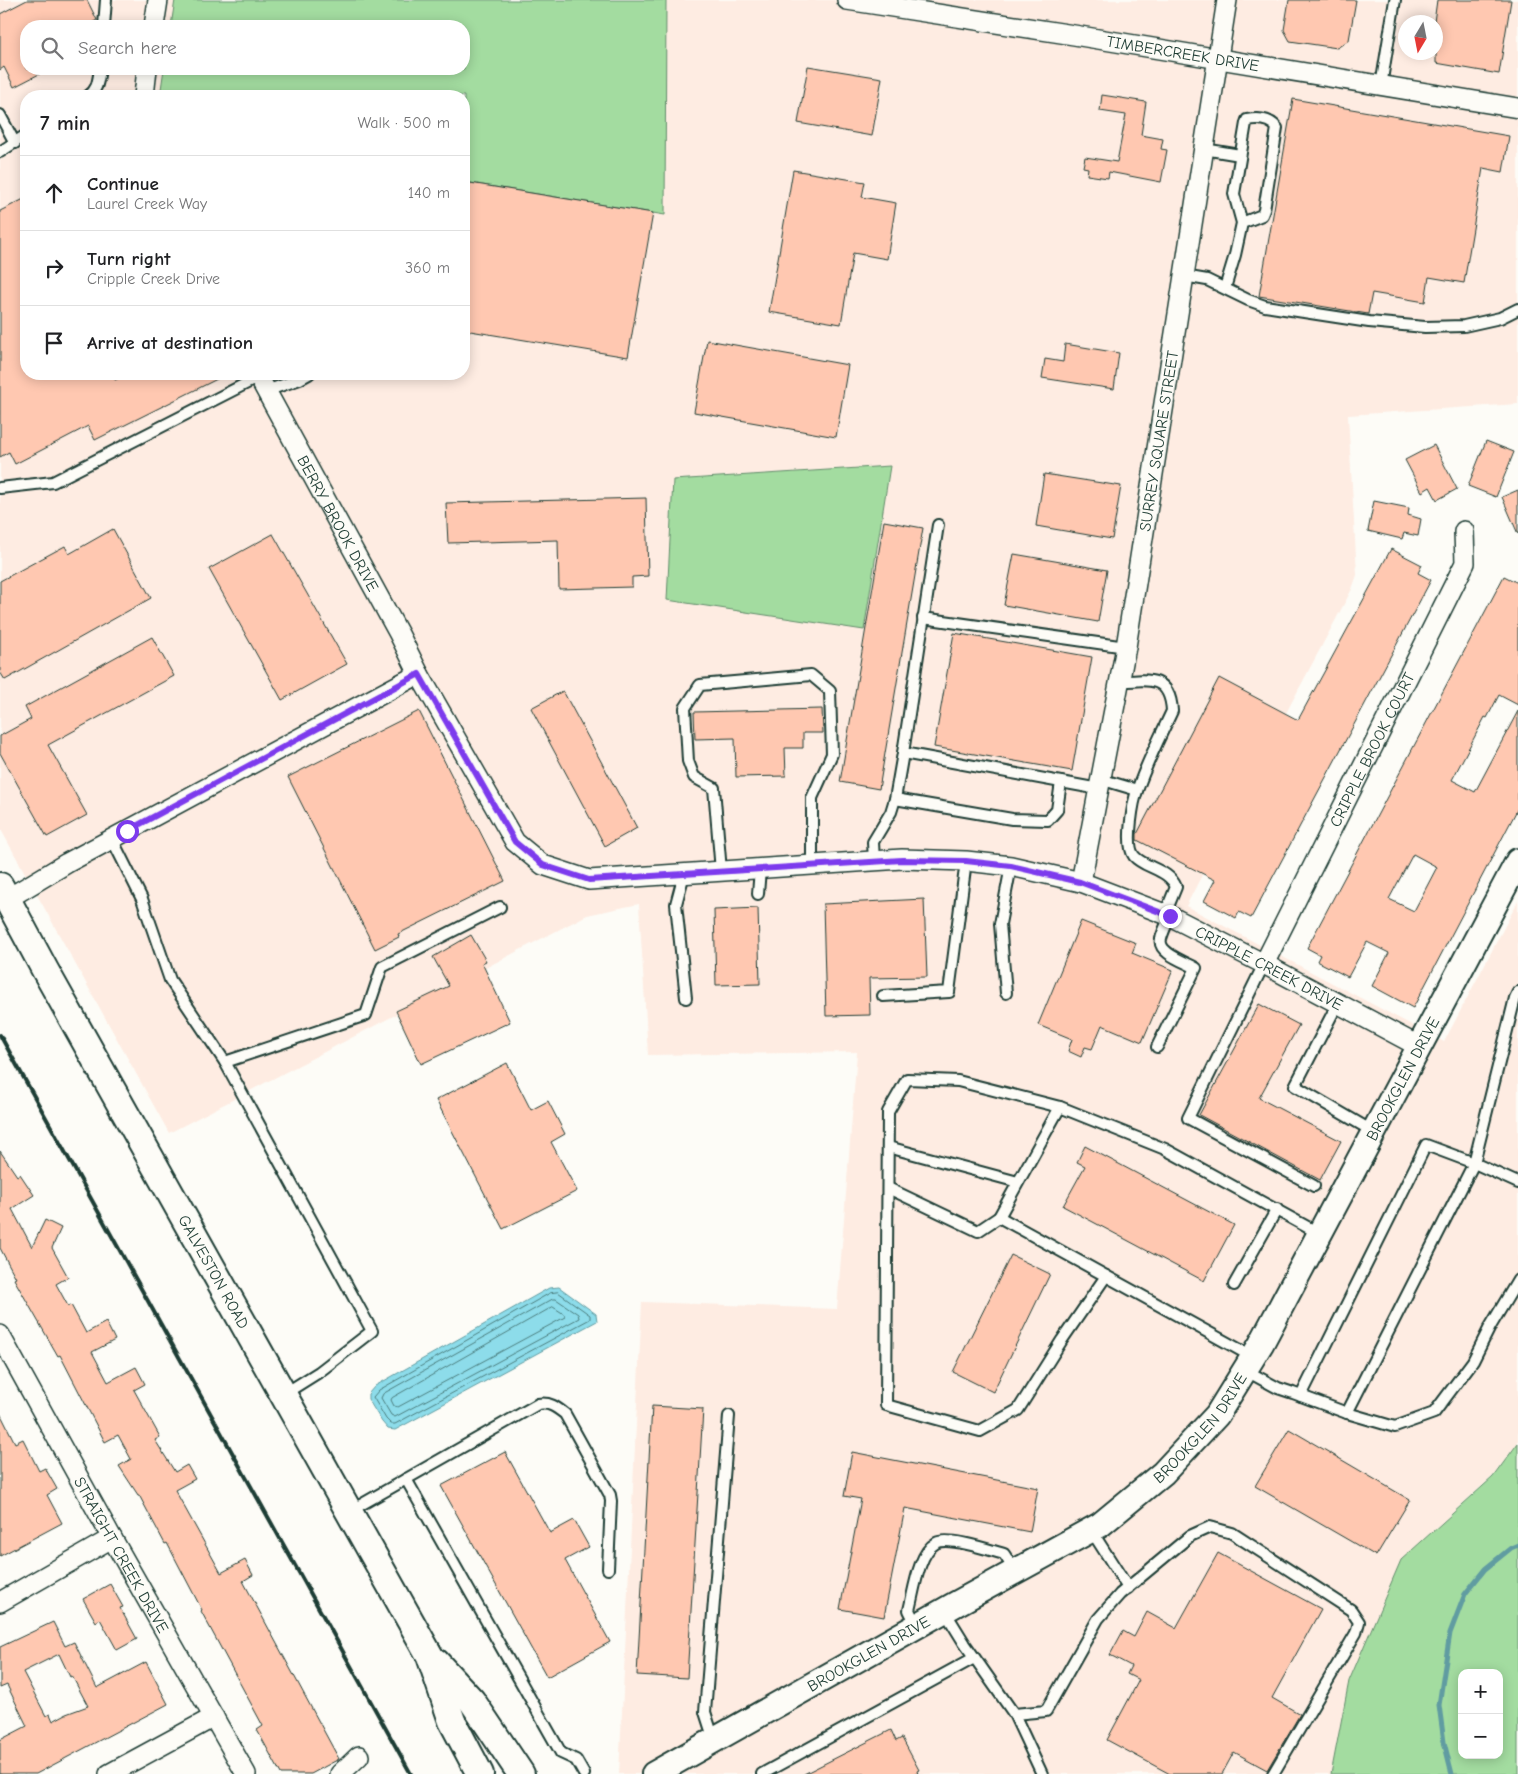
<!DOCTYPE html>
<html lang="en">
<head>
<meta charset="utf-8">
<style>
	:root { --surface:#fff; --page:#f2f2f2; --text:#202124; --muted:#757577; --line:#e0e0e0 }
	body { margin:0; font-family:"Comic Neue",sans-serif; background:var(--page); color:var(--text) }
	.controls { position:absolute; right:15px; bottom:15px; display:grid; overflow:hidden; border-radius:10px; box-shadow:0 2px 12px #0003 }
	.controls button { width:45px; height:45px; display:grid; place-items:center; padding:0; border:0; border-bottom:1px solid var(--line); background:var(--surface); color:var(--text); font:25px sans-serif }
	.compass { position:absolute; left:1398px; top:15px; width:45px; height:45px; border-radius:50%; background:var(--surface); box-shadow:0 2px 12px #0003; rotate:190deg }
	.stop { position:absolute; width:15px; height:15px; margin:-11px; border:4px solid #7c3aed; border-radius:50%; background:#fff }
	.stop.end { background:#7c3aed; border-color:#fff; box-shadow:0 1px 5px #0008 }
	.list { margin:0; padding:0; list-style:none }
	h2 { display:flex; justify-content:space-between; align-items:center; height:65px; margin:0; padding:0 20px; font-size:21px }
	h2 small { font-size:16px; font-weight:400; color:var(--muted) }
	.list li { display:grid; grid-template-columns:32px 1fr auto; gap:15px; align-items:center; box-sizing:border-box; height:75px; padding:0 20px; border-top:1px solid var(--line) }
	.list b { display:block; font-size:19px; white-space:nowrap }
	.list p { margin:0; font-size:16px; white-space:nowrap; color:var(--muted) }
	.list em { font-size:16px; font-style:normal; color:var(--muted) }
	.icon { flex:none; width:28px; height:28px; fill:none; stroke:currentColor; stroke-width:2; stroke-linecap:round; stroke-linejoin:round }
	.map { position:relative; flex:none; width:1518px; height:1774px; overflow:hidden }
	.search { position:absolute; background:var(--surface); box-shadow:0 2px 12px #0003; left:20px; top:20px; width:450px; height:55px; display:flex; align-items:center; gap:12px; box-sizing:border-box; padding:0 18px; border-radius:20px; color:var(--muted); font-size:19px }
	.panel { position:absolute; background:var(--surface); box-shadow:0 2px 12px #0003; left:20px; top:90px; width:450px; height:290px; border-radius:20px }
	.map>svg:first-child { display:block }
	.built { fill:#feece2; fill-rule:evenodd }
	.green { fill:#a3dca0; stroke:#618c6a; fill-rule:evenodd }
	.water { fill:#8ddcea; stroke:#619ca1 }
	.lines { fill:none; stroke-linecap:round; stroke-linejoin:round }
	.shore { stroke:#4b7d7d; stroke-width:1 }
	.stream { stroke:#619ca1; stroke-width:5 }
	.building { fill:#ffc8b1; stroke:#1f3d34; fill-rule:evenodd }
	.service-casing { stroke:#1f3d34; stroke-width:14 }
	.minor-casing { stroke:#1f3d34; stroke-width:22 }
	.tertiary-casing { stroke:#1f3d34; stroke-width:28 }
	.secondary-casing { stroke:#1f3d34; stroke-width:30 }
	.service { stroke:#fdfcf7; stroke-width:10 }
	.minor { stroke:#fdfcf7; stroke-width:19 }
	.tertiary { stroke:#fdfcf7; stroke-width:24 }
	.secondary { stroke:#fdfcf7; stroke-width:26 }
	.rail { stroke:#1f3d34; stroke-width:4 }
	.route { stroke:#7c3aed; stroke-width:6 }
	.labels { text-anchor:middle; stroke-width:5; stroke-linejoin:round; paint-order:stroke }
	.street-label { font-size:16px; fill:#1f3d34; stroke:#fdfcf7 }
</style>
</head>
<body>
<div class="map">
<svg width="1518" height="1774" viewBox="0 0 1518 1774">
	<rect width="100%" height="100%" fill="#fdfcf7"/>
	<filter id="ink" filterUnits="userSpaceOnUse"><feTurbulence type="fractalNoise" baseFrequency=".02" numOctaves="2"/><feDisplacementMap in="SourceGraphic" scale="10" xChannelSelector="R" yChannelSelector="G"/><feConvolveMatrix kernelMatrix="1 2 1 2 8 2 1 2 1" color-interpolation-filters="sRGB"/></filter>
	<g filter="url(#ink)">
		<path class="built" d="M0,0h1518v404l-170,11 9,160 -5,14 -66,124 -100,193 258,136 74,-141v542l-25,33 -92,84 -52,121 -18,93h-712l23,-472 195,7 20,-257 -209,3 -9,-151 -52,11 -418,218 -169,-305zM1406,22h30v30h-30zM26,26h438v43h-438zM26,96h438v278h-438z"/>
		<g class="green">
			<polygon points="175,0 666,0 665,215 464,182 464,96 160,96 164,69 464,69 464,26 171,26"/>
			<polygon points="890,466 864,630 667,600 673,480"/>
			<path d="M1518,1443v331h-187l18,-93 52,-121 92,-83zM1462,1673h37v82h-37z"/>
		</g>
		<polygon class="water" points="559,1287 596,1314 597,1321 395,1430 388,1429 382,1422 368,1399 368,1394 375,1386 549,1288"/>
		<g class="lines">
			<g class="shore">
				<polygon points="558,1292 590,1315 590,1319 395,1424 391,1424 386,1419 373,1397 379,1390 550,1293"/>
				<polygon points="553,1299 556,1299 578,1314 579,1318 395,1417 391,1415 381,1398 383,1394"/>
				<polygon points="553,1307 564,1314 565,1317 398,1407 394,1406 391,1400 392,1398"/>
			</g>
			<polyline class="stream" points="1452,1774 1444,1742 1439,1705 1450,1633 1465,1594 1485,1569 1511,1548 1518,1545"/>
		</g>
		<g class="building">
			<polygon points="27,0 87,0 97,20 86,26 26,26 26,69 49,69 14,87 4,67 0,70 0,14"/>
			<polygon points="1289,0 1356,0 1349,40 1337,48 1290,41 1284,30"/>
			<polygon points="1437,0 1511,0 1499,74 1436,63 1436,22 1434,22"/>
			<polygon points="808,66 882,78 872,136 798,123"/>
			<polygon points="1102,95 1146,102 1141,135 1163,139 1161,149 1167,150 1161,182 1109,172 1108,178 1087,175 1088,168 1083,167 1085,157 1117,162 1126,115 1100,111"/>
			<polygon points="1293,99 1509,136 1503,172 1483,168 1464,283 1429,277 1425,302 1372,293 1368,314 1259,296"/>
			<polygon points="793,170 865,182 862,197 896,203 887,259 853,253 841,324 769,312"/>
			<polygon points="464,182 653,213 628,357 464,330"/>
			<polygon points="26,198 26,374 112,374 115,380 128,374 227,374 95,440 88,426 15,464 9,452 0,457 0,211"/>
			<polygon points="707,340 848,365 836,437 694,412"/>
			<polygon points="1065,344 1119,353 1114,389 1042,378 1045,359 1063,362"/>
			<polygon points="1486,441 1514,452 1496,497 1468,486"/>
			<polygon points="1434,445 1457,489 1437,500 1430,487 1422,492 1405,460"/>
			<polygon points="1044,474 1121,486 1112,539 1036,526"/>
			<polygon points="1518,490 1518,534 1502,497"/>
			<polygon points="646,498 648,576 632,577 632,587 559,589 558,540 448,543 446,503"/>
			<polygon points="1374,501 1409,508 1408,515 1421,519 1418,536 1404,533 1402,539 1368,531"/>
			<polygon points="884,521 923,528 879,789 840,782"/>
			<polygon points="113,529 151,598 5,680 0,672 0,581 65,546 69,554"/>
			<polygon points="273,534 347,664 282,700 209,569"/>
			<polygon points="1391,549 1422,565 1418,573 1431,580 1251,918 1239,912 1236,918 1204,901 1215,880 1137,840 1137,834 1219,678 1298,720"/>
			<polygon points="1014,554 1107,570 1098,622 1004,605"/>
			<path d="M1504,576l14,7v122l-19,-10 -12,23 -2,-1 -33,63 23,12 43,-81v97l-105,200 -41,-22 17,-33 -22,-11 -19,35 -31,-16 3,-6 -13,-7zM1413,854l24,13 -23,44 -25,-12z"/>
			<polygon points="954,633 1092,657 1072,771 934,747"/>
			<polygon points="152,637 174,676 48,745 87,815 47,837 0,753 0,736 31,719 25,707"/>
			<polygon points="563,691 637,828 605,846 531,708"/>
			<polygon points="822,709 823,733 803,733 803,748 785,748 786,776 736,777 735,738 695,739 694,712"/>
			<polygon points="419,711 505,881 398,934 399,937 375,949 288,777"/>
			<polygon points="924,899 927,977 869,978 870,1015 826,1016 823,904"/>
			<polygon points="758,908 760,984 716,985 714,910"/>
			<polygon points="1081,921 1136,943 1132,953 1173,970 1142,1042 1102,1025 1092,1049 1085,1047 1081,1057 1068,1051 1072,1039 1038,1025"/>
			<polygon points="471,935 486,961 482,963 510,1022 421,1064 396,1011 449,986 433,957"/>
			<polygon points="1259,1004 1299,1025 1259,1098 1341,1141 1320,1180 1199,1115"/>
			<polygon points="507,1063 531,1110 548,1101 565,1134 551,1142 577,1191 503,1229 436,1100"/>
			<polygon points="1085,1146 1234,1225 1204,1281 1063,1206 1085,1166 1077,1162"/>
			<polygon points="0,1151 17,1176 20,1174 34,1195 12,1209 32,1247 45,1220 61,1228 52,1248 68,1277 56,1284 68,1306 71,1305 86,1333 106,1322 115,1340 92,1352 108,1382 136,1367 145,1384 134,1390 160,1437 155,1440 175,1472 187,1465 195,1479 175,1490 221,1573 245,1560 253,1575 243,1581 339,1759 311,1774 281,1774 257,1730 263,1726 201,1611 202,1610 167,1543 165,1544 139,1495 138,1495 119,1466 131,1459 118,1435 105,1442 60,1355 58,1356 14,1279 16,1278 0,1248"/>
			<polygon points="1011,1255 1050,1274 993,1392 953,1372"/>
			<polygon points="652,1406 703,1409 687,1678 637,1675"/>
			<polygon points="0,1413 15,1443 23,1439 39,1471 45,1468 57,1489 47,1495 62,1523 0,1556"/>
			<polygon points="1289,1429 1410,1500 1376,1556 1255,1486"/>
			<polygon points="505,1452 550,1533 574,1520 589,1547 565,1560 610,1642 547,1677 441,1486"/>
			<polygon points="852,1452 1038,1488 1030,1532 905,1508 884,1617 840,1609 861,1499 844,1496"/>
			<polygon points="1218,1553 1321,1609 1272,1698 1300,1714 1267,1770 1234,1752 1222,1774 1170,1774 1107,1740 1139,1680 1127,1674 1131,1666 1110,1655 1123,1631 1134,1637 1147,1612 1176,1628"/>
			<polygon points="110,1584 123,1607 120,1608 137,1639 117,1650 100,1619 96,1622 83,1599"/>
			<path d="M53,1622l12,24 9,-4 23,46 49,-26 22,42 -132,70h-36v-34l27,-14 -20,-41 -7,3v-41zM59,1654l11,23 2,-1 16,30 -22,8 -13,7 -3,-7 -4,2 -23,-44z"/>
			<polygon points="891,1730 896,1741 902,1738 919,1770 917,1771 918,1774 804,1774"/>
		</g>
		<g class="lines">
			<defs>
				<g id="service">
					<polyline points="104,26 106,0"/>
					<polyline points="1381,86 1395,0"/>
					<path d="M88,96c10,-6 10,-16 12,-27"/>
					<polyline points="0,115 15,143"/>
					<polyline points="1204,149 1240,155"/>
					<polyline points="0,152 26,135"/>
					<polyline points="1184,276 1207,280 1248,300 1265,306 1369,322 1425,327 1464,326 1500,318 1518,309"/>
					<path d="M1225,288l10,-33 7,-32 -8,-29 12,-71 1,-3c11,-2 23,-1 30,8l-13,82 -2,5 -20,8"/>
					<polyline points="266,391 300,379 309,374"/>
					<polyline points="0,488 53,482 259,377"/>
					<polyline points="938,525 903,753 1099,789"/>
					<polyline points="923,618 1126,647"/>
					<path d="M1119,682c29,-3 51,-7 53,29 -12,26 -25,51 -34,77 -5,13 -13,57 -4,68 10,12 35,13 42,31l-11,27"/>
					<polyline points="1100,779 1137,790"/>
					<polyline points="895,799 1012,819 1048,820 1057,810 1061,782"/>
					<polyline points="112,839 142,899 170,980 225,1062 372,1331 319,1372 284,1394"/>
					<polyline points="874,861 873,842 891,812 895,799 903,753"/>
					<polyline points="721,871 714,788 694,777 688,761 685,708 700,685 811,675 830,691 832,754 812,798 812,865"/>
					<polyline points="684,874 676,904 686,998"/>
					<polyline points="758,894 760,869"/>
					<polyline points="1264,964 1188,1118 1314,1186"/>
					<polyline points="1006,993 1000,924 1011,866"/>
					<polyline points="883,996 949,992 966,861"/>
					<polyline points="1338,1003 1295,1086 1374,1132"/>
					<path d="M1157,1047l39,-79c-10,-6 -39,-15 -35,-29 2,-8 6,-15 9,-23"/>
					<polyline points="225,1062 366,1015 382,967 500,907"/>
					<polyline points="1060,1107 958,1081 907,1079 888,1112 886,1405 980,1431 1018,1410 1062,1340 1106,1276"/>
					<polyline points="888,1147 1018,1182"/>
					<polyline points="888,1188 978,1231 999,1217"/>
					<polyline points="1234,1285 1277,1209"/>
					<polyline points="1253,1357 999,1217 1060,1107 1165,1149 1320,1234"/>
					<polyline points="1245,1370 1278,1388 1293,1393 1347,1413 1395,1427 1434,1413 1473,1361 1490,1327 1518,1280"/>
					<polyline points="1301,1396 1426,1145 1474,1163 1518,1183"/>
					<polyline points="1347,1413 1474,1163 1515,998 1518,992"/>
					<polyline points="406,1479 561,1753 576,1760 584,1774"/>
					<path d="M350,1511l188,-107c12,-2 18,3 27,10l45,81 1,6 -3,68"/>
					<polyline points="1091,1530 1128,1588"/>
					<polyline points="944,1610 965,1644 1014,1714 1042,1774"/>
					<path d="M917,1626l-8,-16c5,-18 9,-57 27,-67 12,-7 54,7 68,11l11,17"/>
					<polyline points="1014,1714 1046,1711 1098,1619 1120,1594 1190,1536 1210,1527 1232,1533 1351,1610 1359,1622 1356,1633 1273,1774"/>
					<polyline points="714,1740 705,1712 729,1416"/>
					<polyline points="762,1774 974,1658"/>
				</g>
				<g id="minor">
					<path id="s1" d="M847,0l227,35 444,73"/>
					<polyline points="154,26 158,0"/>
					<polyline points="144,96 147,69"/>
					<path id="s2" d="M257,374l142,260 20,40 96,168 28,23 46,15 313,-21 64,2 45,5 70,16 89,34 94,48 156,83"/>
					<path id="s3" d="M1081,882l45,-235 101,-647"/>
					<polyline points="7,899 67,863 419,674"/>
					<path id="s4" d="M1264,964l201,-401 -1,-32"/>
					<path id="s5" d="M0,1335l112,203 134,236"/>
					<polyline points="0,1602 112,1538"/>
					<polyline points="109,1774 214,1717"/>
					<polyline points="340,1774 359,1756"/>
				</g>
				<g id="tertiary">
					<path id="s6" d="M654,1774l300,-169 146,-80 63,-52 54,-58 44,-71 257,-483"/>
				</g>
				<g id="secondary">
					<path id="s7" d="M0,886l45,84 385,686 22,65 28,53"/>
					<polyline points="436,1662 472,1701 521,1774"/>
				</g>
			</defs>
			<use href="#service" class="service-casing"/>
			<use href="#minor" class="minor-casing"/>
			<use href="#tertiary" class="tertiary-casing"/>
			<use href="#secondary" class="secondary-casing"/>
			<use href="#service" class="service"/>
			<use href="#minor" class="minor"/>
			<use href="#tertiary" class="tertiary"/>
			<use href="#secondary" class="secondary"/>
			<polyline class="rail" points="0,1035 411,1774"/>
		</g>
	</g>
	<g class="lines" filter="url(#ink)">
		<polyline class="route" points="127,831 419,674 515,842 543,865 589,880 902,860 966,861 1011,866 1080,882 1170,916"/>
	</g>
	<g class="labels">
		<g class="street-label">
			<text dy="6" stroke="none"><textPath href="#s1" startOffset="340">TIMBERCREEK DRIVE</textPath></text>
			<text dy="6" stroke="none"><textPath href="#s3" startOffset="448">SURREY SQUARE STREET</textPath></text>
			<text dy="6" stroke="none"><textPath href="#s2" startOffset="170">BERRY BROOK DRIVE</textPath></text>
			<text dy="6" stroke="none"><textPath href="#s4" startOffset="240">CRIPPLE BROOK COURT</textPath></text>
			<text dy="6" stroke="none"><textPath href="#s2" startOffset="1321">CRIPPLE CREEK DRIVE</textPath></text>
			<text dy="6" stroke="none"><textPath href="#s6" startOffset="1056">BROOKGLEN DRIVE</textPath></text>
			<text dy="6" stroke="none"><textPath href="#s7" startOffset="441">GALVESTON ROAD</textPath></text>
			<text dy="6" stroke="none"><textPath href="#s6" startOffset="651">BROOKGLEN DRIVE</textPath></text>
			<text dy="6" stroke="none"><textPath href="#s5" startOffset="251">STRAIGHT CREEK DRIVE</textPath></text>
			<text dy="6" stroke="none"><textPath href="#s6" startOffset="246">BROOKGLEN DRIVE</textPath></text>
		</g>
	</g>
</svg>
<div class="controls">
<button>+</button>
<button>−</button>
</div>
<svg class="compass" viewBox="-18 -18 36 36"><path d="M0-13l5 13h-10z" fill="#e53935"/><path d="M0 13l5-13h-10z" fill="#757577"/></svg>
<div class="stop" style="left:127px;top:831px"></div>
<div class="stop end" style="left:1170px;top:916px"></div>
<div class="search"><svg class="icon" aria-label="search" viewBox="0 0 24 24"><circle cx="10" cy="10" r="6"/><path d="M15 15l6 6"/></svg>Search here</div>
<section class="panel">
<h2>7 min<small>Walk · 500 m</small></h2>
<ul class="list">
<li><svg class="icon" aria-label="ahead" viewBox="0 0 24 24"><path d="M12 20V5M6 11l6-6 6 6"/></svg><div><b>Continue</b><p>Laurel Creek Way</p></div><em>140 m</em></li>
<li><svg class="icon" aria-label="right" viewBox="0 0 24 24"><path d="M7 20v-9h11M14 6l5 5-5 5"/></svg><div><b>Turn right</b><p>Cripple Creek Drive</p></div><em>360 m</em></li>
<li><svg class="icon" aria-label="arrive" viewBox="0 0 24 24"><path d="M6 21V4h12l-3 4 3 4H6"/></svg><div><b>Arrive at destination</b></div></li>
</ul>
</section>
</div>
</body>
</html>
